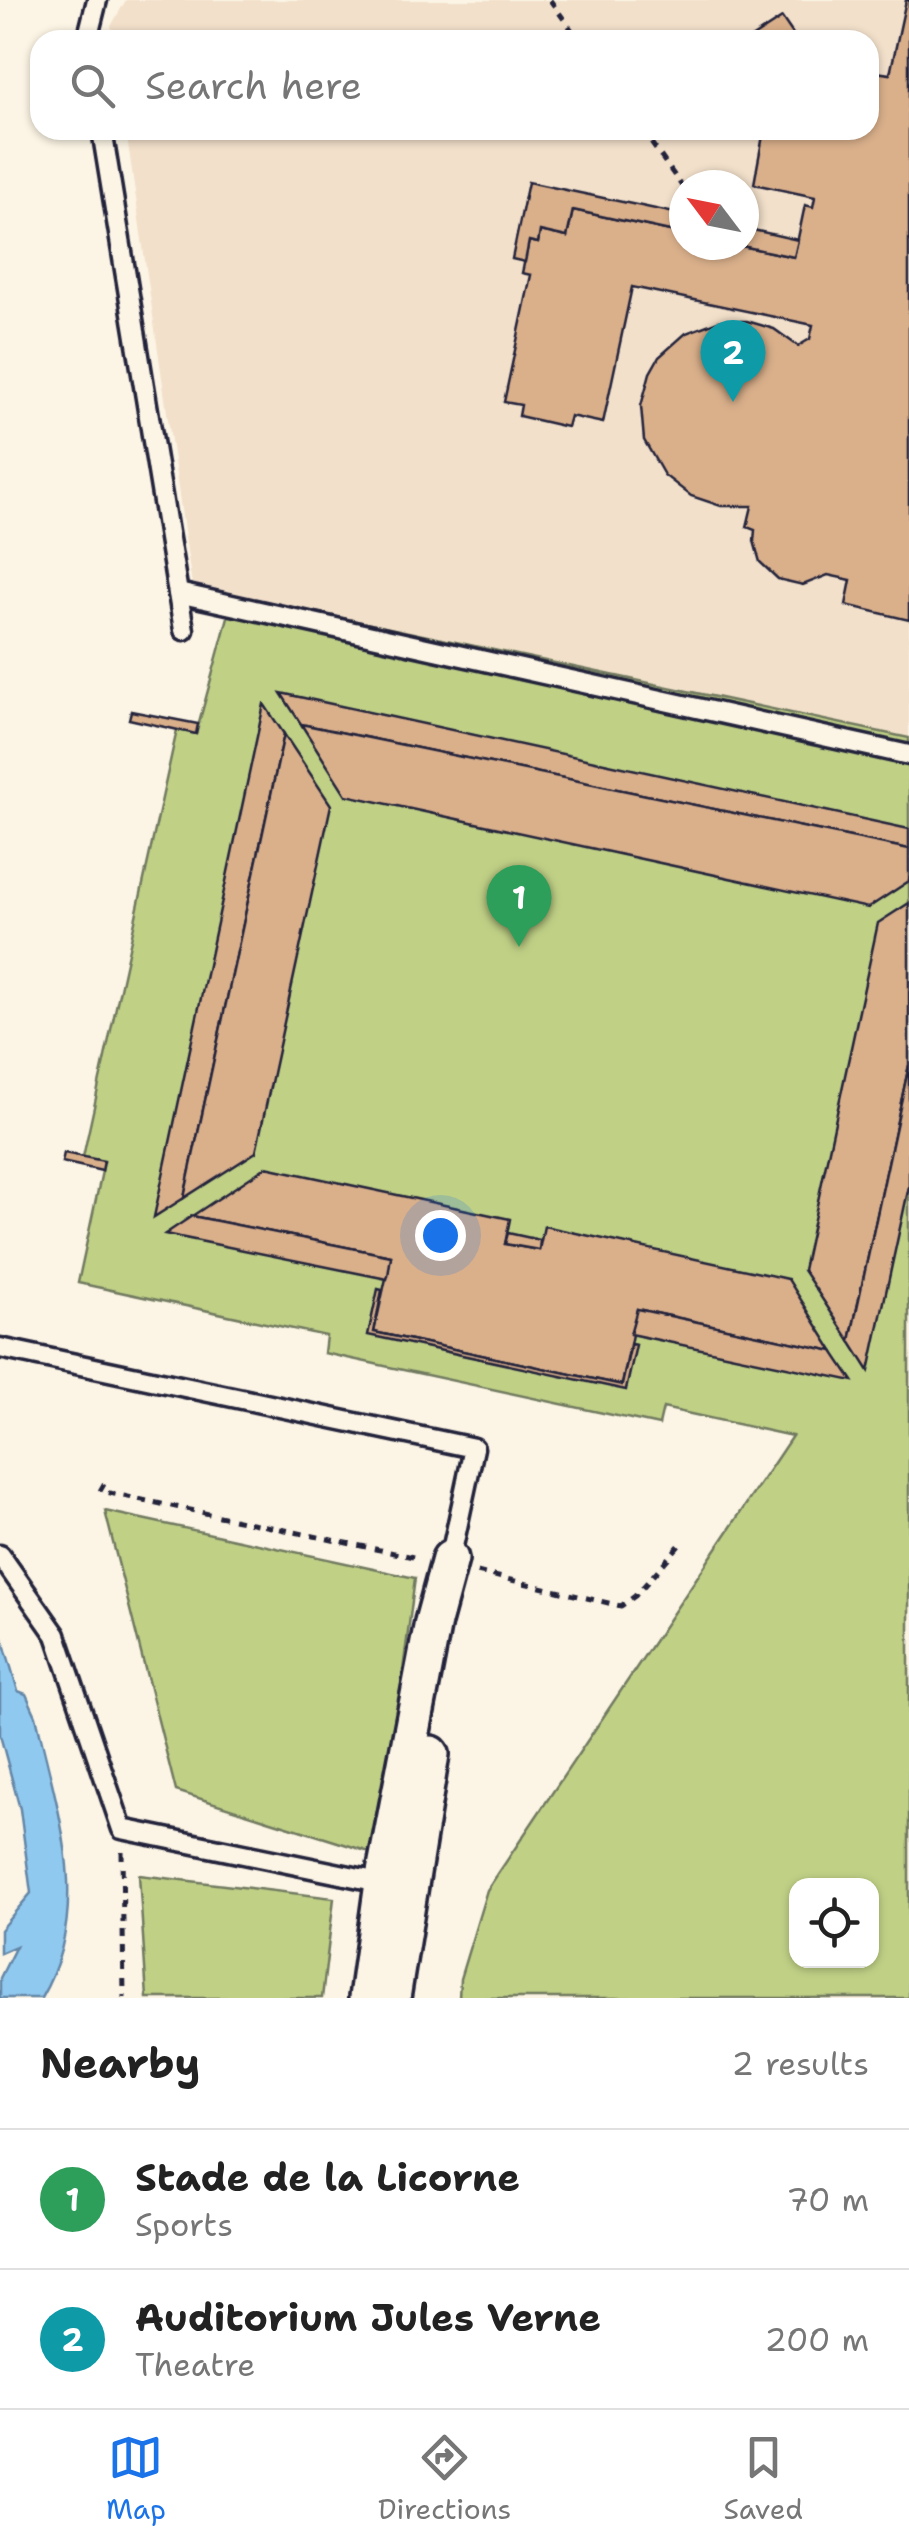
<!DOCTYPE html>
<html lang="en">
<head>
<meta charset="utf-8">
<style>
	:root { --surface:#fff; --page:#f6f6f6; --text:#222; --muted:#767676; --line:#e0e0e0; --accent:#1a73e8 }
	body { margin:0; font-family:"Shantell Sans",sans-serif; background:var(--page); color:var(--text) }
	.controls { position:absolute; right:30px; bottom:30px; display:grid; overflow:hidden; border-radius:20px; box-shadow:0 2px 8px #0004 }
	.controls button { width:90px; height:90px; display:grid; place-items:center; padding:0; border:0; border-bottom:2px solid var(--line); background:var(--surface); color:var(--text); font:50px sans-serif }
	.compass { position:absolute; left:669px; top:170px; width:90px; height:90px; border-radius:50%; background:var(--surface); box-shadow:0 2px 8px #0004; rotate:302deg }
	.you { position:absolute; left:440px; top:1235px; width:35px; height:35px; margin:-25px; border:8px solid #fff; border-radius:50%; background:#1a73e8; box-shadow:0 0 0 15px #1a73e833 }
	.badge { display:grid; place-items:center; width:65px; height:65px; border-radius:50%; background:var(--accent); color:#fff; font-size:32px; font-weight:700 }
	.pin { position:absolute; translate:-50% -82px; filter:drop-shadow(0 2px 5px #0008) }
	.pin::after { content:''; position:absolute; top:52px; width:35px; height:30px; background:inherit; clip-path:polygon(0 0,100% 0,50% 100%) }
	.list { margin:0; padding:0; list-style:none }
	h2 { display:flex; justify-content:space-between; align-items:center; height:130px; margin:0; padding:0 40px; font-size:42px }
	h2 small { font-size:32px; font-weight:400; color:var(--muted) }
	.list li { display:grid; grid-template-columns:65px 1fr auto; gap:30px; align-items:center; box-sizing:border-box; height:140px; padding:0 40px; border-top:2px solid var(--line) }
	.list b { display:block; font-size:38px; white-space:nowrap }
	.list p { margin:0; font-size:32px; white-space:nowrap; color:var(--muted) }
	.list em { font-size:32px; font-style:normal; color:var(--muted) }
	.icon { flex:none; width:55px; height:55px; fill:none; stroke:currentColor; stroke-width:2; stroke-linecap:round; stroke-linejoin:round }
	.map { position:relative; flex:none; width:909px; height:1998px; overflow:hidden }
	.search { position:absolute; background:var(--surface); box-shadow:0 2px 8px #0004; left:30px; right:30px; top:30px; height:110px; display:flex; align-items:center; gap:25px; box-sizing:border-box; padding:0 35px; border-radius:30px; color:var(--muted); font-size:38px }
	.sheet { height:410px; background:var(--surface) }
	nav { display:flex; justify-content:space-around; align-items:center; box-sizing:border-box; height:140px; border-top:2px solid var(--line); background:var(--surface); font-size:28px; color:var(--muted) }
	nav a { display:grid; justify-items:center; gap:5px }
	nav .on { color:var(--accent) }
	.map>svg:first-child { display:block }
	.built { fill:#f2e0ca; fill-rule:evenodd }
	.green { fill:#c0d186; stroke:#717a60; stroke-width:2.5; fill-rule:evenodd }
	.water { fill:#90c9ef; stroke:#6486a7; stroke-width:2.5 }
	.building { fill:#dab08b; stroke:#22223b; stroke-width:2.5 }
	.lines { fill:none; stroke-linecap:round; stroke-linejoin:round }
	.service-casing { stroke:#22223b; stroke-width:25 }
	.minor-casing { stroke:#22223b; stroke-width:42 }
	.path { stroke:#22223b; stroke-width:5; stroke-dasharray:8 8; stroke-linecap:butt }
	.service { stroke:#fcf5e5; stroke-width:18 }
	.minor { stroke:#fcf5e5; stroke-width:35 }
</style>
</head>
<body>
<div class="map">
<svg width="909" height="1998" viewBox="0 0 909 1998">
	<rect width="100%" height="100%" fill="#fcf5e5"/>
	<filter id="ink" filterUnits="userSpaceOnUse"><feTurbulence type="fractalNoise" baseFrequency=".01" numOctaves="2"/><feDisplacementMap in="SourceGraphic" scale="20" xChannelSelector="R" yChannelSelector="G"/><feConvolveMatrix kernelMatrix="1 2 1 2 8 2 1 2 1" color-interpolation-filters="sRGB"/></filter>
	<g filter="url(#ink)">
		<path class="built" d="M126,0h783v738l-717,-153 -66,-455h743v-90h-756l-2,-14zM684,185h60v60h-60z"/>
		<g class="green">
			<path d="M234,595l675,143v1260h-450l1,-19 27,-89 305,-454 -129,-28 -4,17 -335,-72 2,-17 -248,-53 26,-121 -21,-5 94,-427 19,4zM796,1886h76v74h-76z"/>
			<polygon points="105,1511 415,1578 379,1855 176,1791"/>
			<polygon points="139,1875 334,1898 322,1998 147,1998"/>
		</g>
		<path class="water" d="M0,1630l18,61 8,3 10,22c21,94 58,192 5,282h-41v-20l16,-32 -16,7v-23l31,-37 -11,-84 -20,-74z"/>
		<g class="building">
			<polygon points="906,0 909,0 909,620 846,605 851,580 828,575 803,585 778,579 760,562 754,541 755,530 747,527 752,506 721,506 691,496 664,475 644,440 641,406 650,373 659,357 686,333 718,321 747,321 774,329 798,346 810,339 813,325 632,287 603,423 570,416 567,427 519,416 521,405 504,402 531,275 522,273 529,241 538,243 540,231 567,237 573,210 684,234 684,245 737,245 794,257 805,205 813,207 815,197 754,184 764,130 869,130 869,71 890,74"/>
			<polygon points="782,18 797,40 748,40"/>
			<polygon points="528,182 684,215 684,234 573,210 567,237 540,231 538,243 529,241 525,262 512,259"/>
			<polygon points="744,228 798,240 794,257 737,245 744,245"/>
			<polygon points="281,693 909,829 909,849 301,724"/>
			<polygon points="264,704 284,734 184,1198 154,1217"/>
			<polygon points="131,711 198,724 196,734 129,719"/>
			<polygon points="301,724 909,849 909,881 868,908 346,795"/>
			<polygon points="284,734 331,805 256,1152 184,1198"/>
			<polygon points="909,903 909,1065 850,1341 803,1270 878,923"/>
			<polygon points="909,1065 909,1186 869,1371 850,1341"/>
			<polygon points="64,1153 104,1161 102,1171 62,1162"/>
			<polygon points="266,1167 510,1219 505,1244 539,1250 544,1226 788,1279 833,1351 637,1309 622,1385 374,1332 391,1256 192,1216"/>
			<polygon points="192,1216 391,1256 388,1276 387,1279 165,1234"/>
			<polygon points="508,1233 540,1240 539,1250 505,1244"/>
			<polygon points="378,1289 382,1290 374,1332 622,1385 631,1344 636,1345 626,1390 368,1335"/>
			<polygon points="637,1309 833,1351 853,1381 630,1334"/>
		</g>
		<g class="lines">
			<defs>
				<g id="service">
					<polyline points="87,40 97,0"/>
					<polyline points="102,130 184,630"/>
					<polyline points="178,593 909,755"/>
					<polyline points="0,1348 474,1448 449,1565"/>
					<polyline points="0,1555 56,1635 122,1829 389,1884"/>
				</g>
				<g id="minor">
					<polyline points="367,1998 383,1883 433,1622 450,1559"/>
					<polyline points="392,1998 431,1754"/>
				</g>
			</defs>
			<use href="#service" class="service-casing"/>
			<use href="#minor" class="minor-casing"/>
			<g class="path">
				<polyline points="550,0 579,40"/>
				<polyline points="642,130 684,189"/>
				<polyline points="104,1484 100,1491 418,1558"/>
				<polyline points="477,1572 621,1606 635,1596 684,1540"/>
				<polyline points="122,1851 124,1998"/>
			</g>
			<use href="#service" class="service"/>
			<use href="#minor" class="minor"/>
		</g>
	</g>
</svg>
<div class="controls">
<button><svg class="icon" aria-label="locate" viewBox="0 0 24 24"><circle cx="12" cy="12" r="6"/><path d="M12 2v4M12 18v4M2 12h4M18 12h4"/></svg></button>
</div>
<svg class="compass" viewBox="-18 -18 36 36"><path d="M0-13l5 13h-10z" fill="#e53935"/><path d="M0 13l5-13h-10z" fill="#767676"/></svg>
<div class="you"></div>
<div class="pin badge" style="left:519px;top:947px;background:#2e9e5b">1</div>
<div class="pin badge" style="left:733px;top:402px;background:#0f9aa8">2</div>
<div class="search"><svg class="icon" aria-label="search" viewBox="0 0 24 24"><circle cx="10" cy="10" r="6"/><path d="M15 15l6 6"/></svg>Search here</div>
</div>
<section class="sheet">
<h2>Nearby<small>2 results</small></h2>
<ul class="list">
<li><span class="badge" style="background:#2e9e5b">1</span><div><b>Stade de la Licorne</b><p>Sports</p></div><em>70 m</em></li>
<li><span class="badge" style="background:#0f9aa8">2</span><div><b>Auditorium Jules Verne</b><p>Theatre</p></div><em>200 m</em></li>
</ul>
</section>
<nav>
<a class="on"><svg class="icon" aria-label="map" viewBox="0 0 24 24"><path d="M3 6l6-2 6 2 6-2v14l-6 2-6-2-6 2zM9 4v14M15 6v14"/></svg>Map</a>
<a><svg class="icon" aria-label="directions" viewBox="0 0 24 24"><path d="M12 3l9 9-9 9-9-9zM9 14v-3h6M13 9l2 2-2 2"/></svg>Directions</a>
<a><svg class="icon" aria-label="saved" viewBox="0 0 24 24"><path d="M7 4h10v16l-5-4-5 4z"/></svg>Saved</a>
</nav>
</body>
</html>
